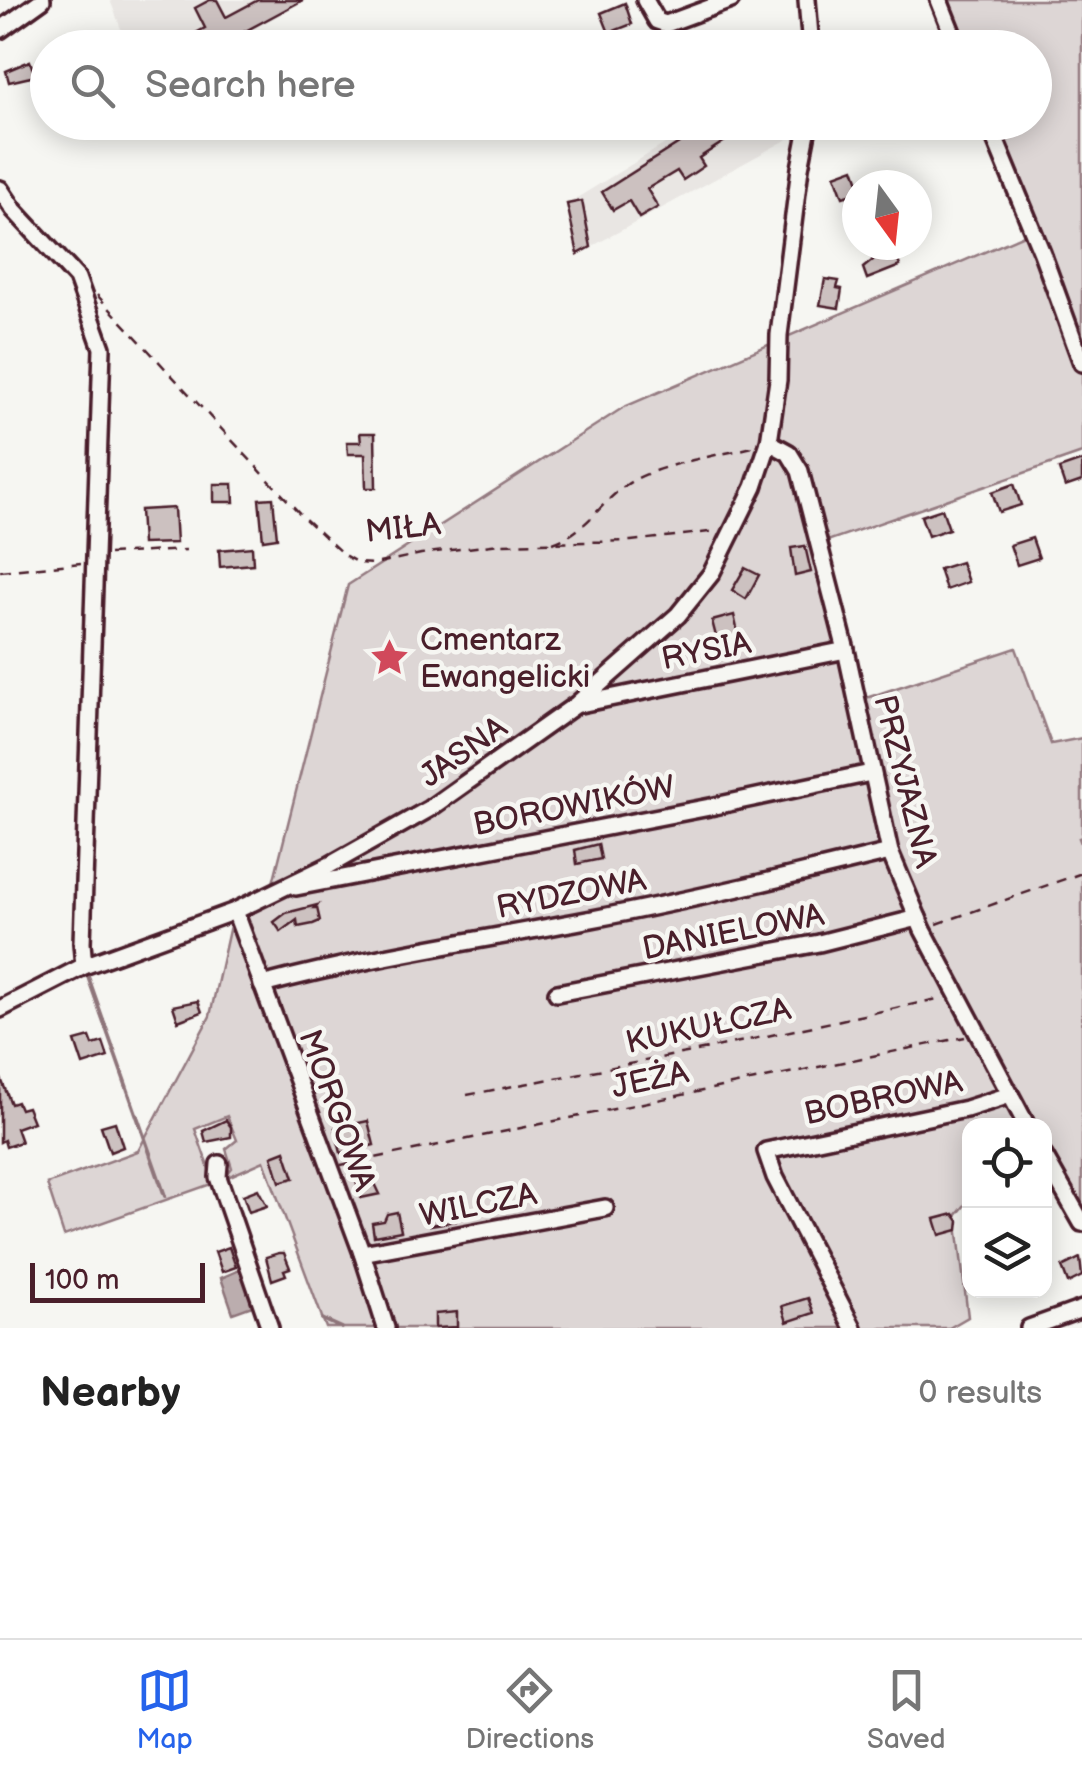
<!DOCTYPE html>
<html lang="en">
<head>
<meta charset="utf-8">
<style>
	:root { --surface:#fff; --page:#f2f2f2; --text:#222; --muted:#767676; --line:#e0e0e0; --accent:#2563eb }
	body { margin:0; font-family:"Balsamiq Sans",sans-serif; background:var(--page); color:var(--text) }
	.controls { position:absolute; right:30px; bottom:30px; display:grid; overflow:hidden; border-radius:20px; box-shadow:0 5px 25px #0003 }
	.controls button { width:90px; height:90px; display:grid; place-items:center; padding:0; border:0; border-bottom:2px solid var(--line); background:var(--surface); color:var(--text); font:50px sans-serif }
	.compass { position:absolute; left:842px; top:170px; width:90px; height:90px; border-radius:50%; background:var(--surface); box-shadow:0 5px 25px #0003; rotate:165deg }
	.scale { position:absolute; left:30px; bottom:25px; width:175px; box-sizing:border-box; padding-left:10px; border:5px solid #4a1f2b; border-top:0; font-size:28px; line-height:35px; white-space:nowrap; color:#4a1f2b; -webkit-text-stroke:8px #f6f6f2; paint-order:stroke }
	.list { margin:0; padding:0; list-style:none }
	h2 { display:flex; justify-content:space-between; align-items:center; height:130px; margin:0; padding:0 40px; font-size:42px }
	h2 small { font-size:32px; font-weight:400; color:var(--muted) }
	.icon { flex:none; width:55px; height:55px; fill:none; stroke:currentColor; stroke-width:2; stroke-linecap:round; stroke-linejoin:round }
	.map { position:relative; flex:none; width:1082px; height:1328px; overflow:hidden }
	.search { position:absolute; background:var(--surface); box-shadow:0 5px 25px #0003; left:30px; right:30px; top:30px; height:110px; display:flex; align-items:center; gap:25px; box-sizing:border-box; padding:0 35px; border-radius:55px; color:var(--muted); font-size:38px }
	.sheet { height:310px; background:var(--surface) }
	nav { display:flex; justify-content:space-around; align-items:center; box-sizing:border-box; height:140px; border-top:2px solid var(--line); background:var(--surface); font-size:28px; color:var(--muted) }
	nav a { display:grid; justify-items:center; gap:5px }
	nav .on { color:var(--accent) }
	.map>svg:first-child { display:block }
	.built { fill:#e9e6e3 }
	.green { fill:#ddd6d5; stroke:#947a80; stroke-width:2.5 }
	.water { fill:#bbadae; stroke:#8e747a; stroke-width:2.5 }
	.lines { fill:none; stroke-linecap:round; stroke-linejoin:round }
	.stream { stroke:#8e747a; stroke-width:4 }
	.building { fill:#ccc1c0; stroke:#4a1f2b; stroke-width:2.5 }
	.minor-casing { stroke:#4a1f2b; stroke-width:22 }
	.path { stroke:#4a1f2b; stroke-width:2.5; stroke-dasharray:10 8; stroke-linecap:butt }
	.minor { stroke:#f6f6f2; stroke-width:15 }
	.labels { text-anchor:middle; stroke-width:9; stroke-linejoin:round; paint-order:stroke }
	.street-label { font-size:32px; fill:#4a1f2b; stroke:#f6f6f2 }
	.poi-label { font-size:32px; fill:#4a1f2b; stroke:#f6f6f2; text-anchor:start }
</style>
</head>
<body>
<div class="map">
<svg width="1082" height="1328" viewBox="0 0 1082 1328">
	<rect width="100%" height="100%" fill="#f6f6f2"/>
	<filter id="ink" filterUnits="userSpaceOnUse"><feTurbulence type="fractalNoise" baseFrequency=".01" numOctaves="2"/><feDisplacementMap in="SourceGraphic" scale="20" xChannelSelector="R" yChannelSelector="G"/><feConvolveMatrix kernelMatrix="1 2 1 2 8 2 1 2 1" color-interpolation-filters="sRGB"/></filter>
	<g filter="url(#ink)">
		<g class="built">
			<polygon points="110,0 307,0 217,48 128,47"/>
			<polygon points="699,123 796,123 799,133 578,254 567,204"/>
		</g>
		<polygon class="green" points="948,0 1082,0 1082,453 827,541 860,700 1016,648 1051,744 1082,738 1082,837 1079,838 1082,846 1082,1210 1045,1141 1044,1126 970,1126 969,1200 956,1216 968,1317 949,1328 326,1328 264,1161 223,1179 232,1168 226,1149 237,1140 227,1116 195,1129 214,1183 64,1236 47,1184 138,1151 210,1016 231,921 273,883 348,585 624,407 1038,229 996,123 1034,122 1034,48 967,47"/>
		<polygon class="water" points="244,1268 255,1305 233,1313 221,1278"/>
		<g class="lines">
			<g class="stream">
				<polyline points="86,971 165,1196"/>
				<polyline points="322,1319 342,1328"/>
			</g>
		</g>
		<g class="building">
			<polygon points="210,0 217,0 226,17 258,0 303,0 214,48 168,48 205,28 195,8"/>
			<polygon points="625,3 632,24 609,33 601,13"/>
			<polygon points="30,61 35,76 9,82 6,71"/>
			<polygon points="712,122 754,122 699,158 704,166 683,180 677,171 647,189 658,207 639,218 629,201 613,210 602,192"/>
			<polygon points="854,168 860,185 857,185 857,193 843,197 835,175"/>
			<polygon points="582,201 591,247 578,254 567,204"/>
			<polygon points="867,245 883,245 888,258 896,255 900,266 867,279 863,268 873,260"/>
			<polygon points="825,279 839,281 837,288 842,289 839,308 820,305"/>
			<polygon points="360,433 375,433 376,488 366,488 365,454 348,454 347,442 361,442"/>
			<polygon points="1082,461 1082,481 1065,487 1059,469"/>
			<polygon points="214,484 233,484 234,502 214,502"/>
			<polygon points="1014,484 1021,505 999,512 992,492"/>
			<polygon points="273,498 277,538 263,540 259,499"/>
			<polygon points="174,508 176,543 142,544 140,510"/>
			<polygon points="942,509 949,529 928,536 921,516"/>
			<polygon points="1032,538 1039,558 1017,565 1010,545"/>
			<polygon points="805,546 811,572 795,576 791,548"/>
			<polygon points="252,547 253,564 220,567 219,550"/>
			<polygon points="961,562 968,582 946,590 939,569"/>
			<polygon points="745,568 759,575 746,599 732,590"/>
			<polygon points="734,615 740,642 719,648 712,621"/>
			<polygon points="598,844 601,859 577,864 575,850"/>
			<polygon points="317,905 314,908 317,908 320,921 313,924 298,927 297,920 281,932 274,922 286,913"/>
			<polygon points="198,1001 202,1012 178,1021 173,1006"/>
			<polygon points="90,1037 93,1045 103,1042 108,1057 83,1065 75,1041"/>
			<polygon points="0,1076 11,1104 17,1102 20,1109 27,1107 33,1122 16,1128 21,1142 6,1147 4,1140 0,1142"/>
			<polygon points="226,1120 231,1127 231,1137 206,1142 203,1131"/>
			<polygon points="368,1121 374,1145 341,1153 335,1128"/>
			<polygon points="115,1122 123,1147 110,1152 101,1126"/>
			<polygon points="285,1151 294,1178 280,1182 272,1156"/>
			<polygon points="370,1173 380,1194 361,1198 355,1177"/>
			<polygon points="258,1189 267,1206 249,1212 243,1195"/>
			<polygon points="453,1202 456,1221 430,1225 427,1213 439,1211 442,1204"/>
			<polygon points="397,1212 401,1231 374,1236 372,1223 384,1221 387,1214"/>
			<polygon points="954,1214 959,1221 958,1230 940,1235 935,1219"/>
			<polygon points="229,1247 236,1267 222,1272 215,1252"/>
			<polygon points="279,1253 284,1253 290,1268 284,1270 286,1275 272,1280 266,1257"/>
			<polygon points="1080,1258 1082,1276 1068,1283 1062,1267"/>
			<polygon points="808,1298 814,1313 787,1322 782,1306"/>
			<polygon points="457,1312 457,1327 435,1328 435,1314"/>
		</g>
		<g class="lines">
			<defs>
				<g id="minor">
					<polyline points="645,0 657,21 666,24 731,0"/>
					<polyline points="807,0 811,48"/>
					<polyline points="939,0 958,48"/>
					<polyline points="0,30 42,0"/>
					<polyline points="988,122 1042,253 1082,363"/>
					<polyline points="0,189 14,210 77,278 102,348 82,943 84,966"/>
					<polyline points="769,442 789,453 800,471 846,650 890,852 923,930 1027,1126"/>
					<polyline points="580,704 846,650"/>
					<polyline points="296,887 710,807 871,773"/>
					<polyline points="235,911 362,1253 386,1328"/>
					<path d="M262,985c109,-29 220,-45 330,-66 100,-19 199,-43 298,-67"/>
					<polyline points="557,993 819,943 918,918"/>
					<polyline points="0,1009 84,966 235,911 328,866 429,809 577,704 678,615 711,574 754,487 769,442 778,380 779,335 800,168 809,122"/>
					<polyline points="1044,1156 1082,1223"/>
					<polyline points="219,1164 218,1177 270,1328"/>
					<polyline points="362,1253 605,1208"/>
					<polyline points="853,1328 775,1177 766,1151 966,1109 1010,1095"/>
					<polyline points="1029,1328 1082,1309"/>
				</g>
			</defs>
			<use href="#minor" class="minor-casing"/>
			<g class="path">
				<polyline points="97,295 305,519 344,555 358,563 374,564 421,554 500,544 631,541 718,531"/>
				<path d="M553,543c33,-11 46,-39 73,-58 30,-21 90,-29 127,-38"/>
				<polyline points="109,554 186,550"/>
				<polyline points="0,571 81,563"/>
				<polyline points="937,924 1082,873"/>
				<polyline points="467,1095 707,1049 942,998"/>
				<polyline points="341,1165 965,1037"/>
			</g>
			<use href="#minor" class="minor"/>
		</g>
	</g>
	<defs>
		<symbol id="sight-bare" viewBox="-9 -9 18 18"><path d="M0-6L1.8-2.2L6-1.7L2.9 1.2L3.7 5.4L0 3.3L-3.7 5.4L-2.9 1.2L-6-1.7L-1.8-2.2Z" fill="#d1495b" stroke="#f6f6f2" stroke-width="2.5" paint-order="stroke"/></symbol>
	</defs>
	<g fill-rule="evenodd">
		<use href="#sight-bare" x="362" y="630" width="55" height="55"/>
	</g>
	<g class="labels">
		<g class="street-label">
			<text transform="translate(403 527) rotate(-6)" y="11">MIŁA</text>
			<text transform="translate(706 650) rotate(-11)" y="11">RYSIA</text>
			<text transform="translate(463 751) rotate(-35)" y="11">JASNA</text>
			<text transform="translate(906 781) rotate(76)" y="11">PRZYJAZNA</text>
			<text transform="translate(574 805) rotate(-11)" y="11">BOROWIKÓW</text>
			<text transform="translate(571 893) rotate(-11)" y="11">RYDZOWA</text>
			<text transform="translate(733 931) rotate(-11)" y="11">DANIELOWA</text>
			<text transform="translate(708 1025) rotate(-12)" y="11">KUKUŁCZA</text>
			<text transform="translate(650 1079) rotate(-12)" y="11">JEŻA</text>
			<text transform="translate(883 1097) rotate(-12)" y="11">BOBROWA</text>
			<text transform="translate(338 1110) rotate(70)" y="11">MORGOWA</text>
			<text transform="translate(478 1204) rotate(-11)" y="11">WILCZA</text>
		</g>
		<g class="poi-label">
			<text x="420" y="650">Cmentarz<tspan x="420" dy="37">Ewangelicki</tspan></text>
		</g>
	</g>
</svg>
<div class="controls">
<button><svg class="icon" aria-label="locate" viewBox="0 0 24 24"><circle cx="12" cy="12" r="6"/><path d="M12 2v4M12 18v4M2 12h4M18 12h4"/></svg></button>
<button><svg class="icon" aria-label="layers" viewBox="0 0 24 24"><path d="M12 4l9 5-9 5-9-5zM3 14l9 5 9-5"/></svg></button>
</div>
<svg class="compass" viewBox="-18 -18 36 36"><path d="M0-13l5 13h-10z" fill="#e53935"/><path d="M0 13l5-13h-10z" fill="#767676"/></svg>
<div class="scale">100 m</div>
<div class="search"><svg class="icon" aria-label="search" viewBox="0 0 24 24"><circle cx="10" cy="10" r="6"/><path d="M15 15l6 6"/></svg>Search here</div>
</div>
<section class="sheet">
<h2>Nearby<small>0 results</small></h2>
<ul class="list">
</ul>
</section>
<nav>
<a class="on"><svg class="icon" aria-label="map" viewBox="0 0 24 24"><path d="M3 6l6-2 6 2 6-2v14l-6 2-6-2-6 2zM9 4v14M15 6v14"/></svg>Map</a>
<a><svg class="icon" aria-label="directions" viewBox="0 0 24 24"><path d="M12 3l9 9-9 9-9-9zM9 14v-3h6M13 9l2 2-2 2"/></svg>Directions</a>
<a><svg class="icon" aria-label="saved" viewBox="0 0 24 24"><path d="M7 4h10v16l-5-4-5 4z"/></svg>Saved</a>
</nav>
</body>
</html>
